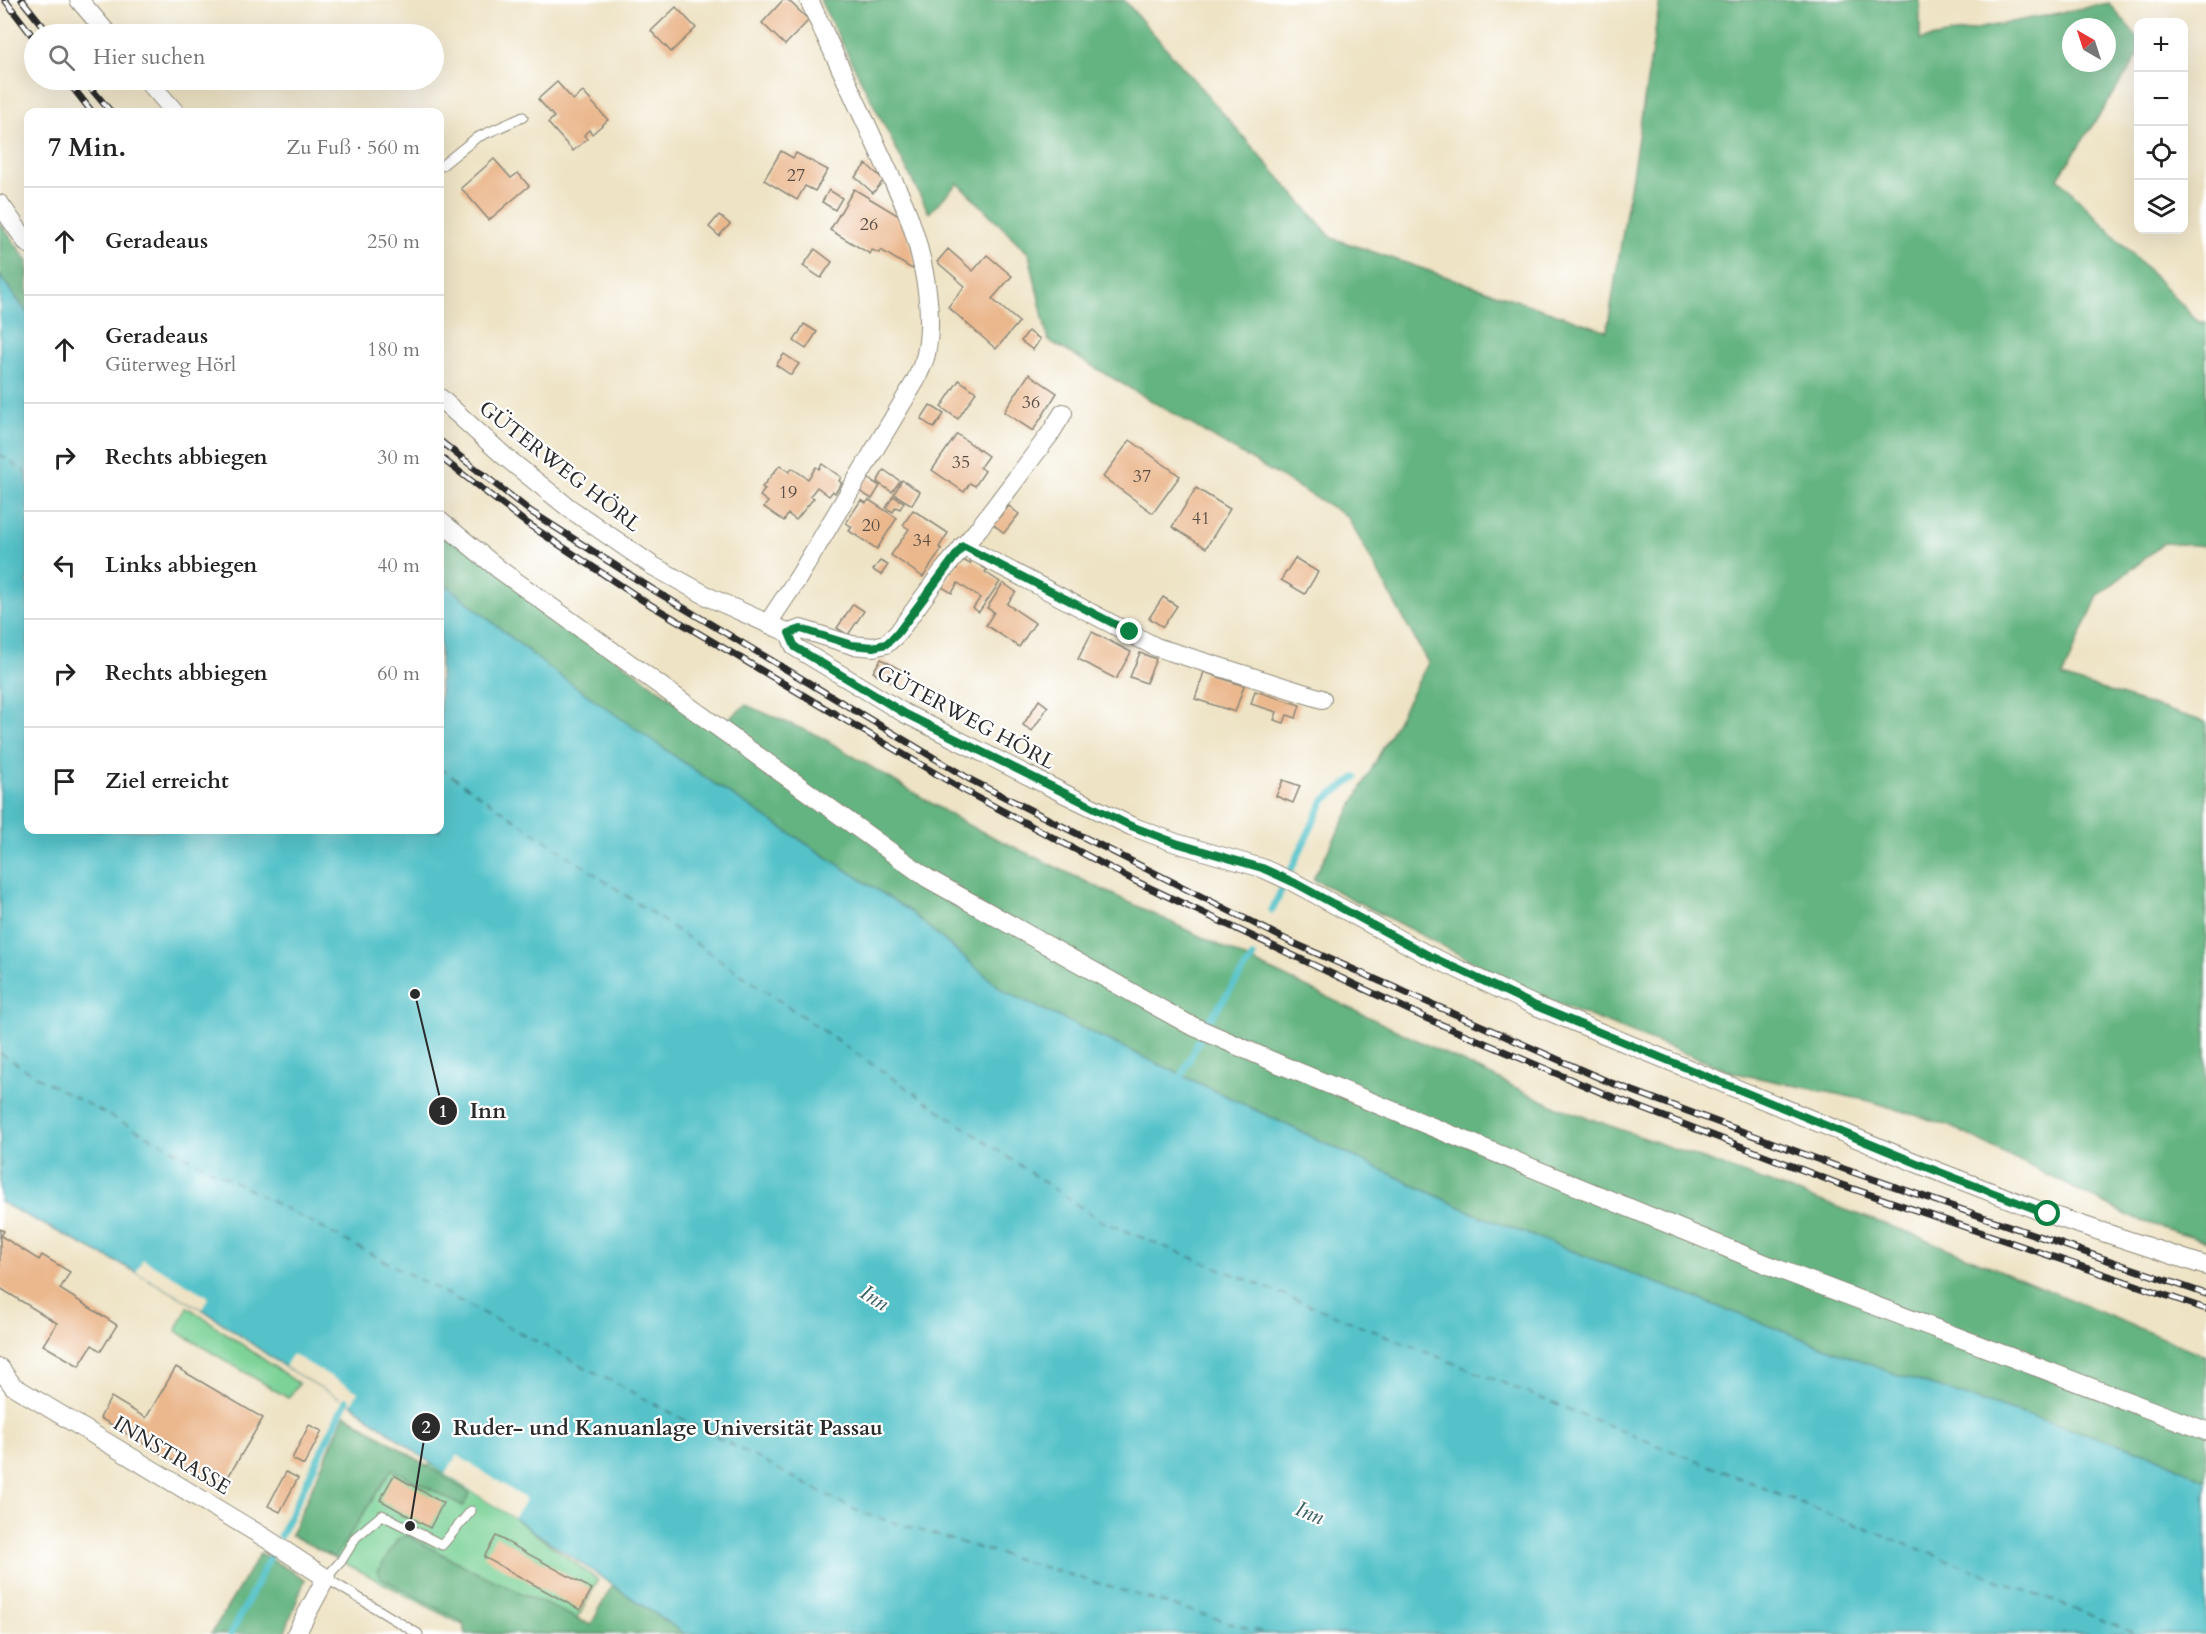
<!DOCTYPE html>
<html lang="de">
<head>
<meta charset="utf-8">
<style>
	:root { --surface:#fff; --page:#f6f6f6; --text:#222; --muted:#767676; --line:#e0e0e0 }
	body { margin:0; font-family:Cardo,serif; background:var(--page); color:var(--text) }
	.controls { position:absolute; right:18px; top:18px; display:grid; overflow:hidden; border-radius:12px; box-shadow:0 6px 24px #0002 }
	.controls button { width:54px; height:54px; display:grid; place-items:center; padding:0; border:0; border-bottom:2px solid var(--line); background:var(--surface); color:var(--text); font:30px sans-serif }
	.compass { position:absolute; left:2062px; top:18px; width:54px; height:54px; border-radius:50%; background:var(--surface); box-shadow:0 6px 24px #0002; rotate:321deg }
	.stop { position:absolute; width:18px; height:18px; margin:-14px; border:4px solid #0b8043; border-radius:50%; background:#fff }
	.stop.end { background:#0b8043; border-color:#fff; box-shadow:0 2px 6px #0008 }
	.list { margin:0; padding:0; list-style:none }
	h2 { display:flex; justify-content:space-between; align-items:center; height:78px; margin:0; padding:0 24px; font-size:26px }
	h2 small { font-size:20px; font-weight:400; color:var(--muted) }
	.list li { display:grid; grid-template-columns:39px 1fr auto; gap:18px; align-items:center; box-sizing:border-box; height:108px; padding:0 24px; border-top:2px solid var(--line) }
	.list b { display:block; font-size:22px; white-space:nowrap }
	.list p { margin:0; font-size:20px; white-space:nowrap; color:var(--muted) }
	.list em { font-size:20px; font-style:normal; color:var(--muted) }
	.icon { flex:none; width:33px; height:33px; fill:none; stroke:currentColor; stroke-width:2; stroke-linecap:round; stroke-linejoin:round }
	.map { position:relative; flex:none; width:2206px; height:1634px; overflow:hidden }
	.search { position:absolute; background:var(--surface); box-shadow:0 6px 24px #0002; left:24px; top:24px; width:420px; height:66px; display:flex; align-items:center; gap:15px; box-sizing:border-box; padding:0 21px; border-radius:33px; color:var(--muted); font-size:22px }
	.panel { position:absolute; background:var(--surface); box-shadow:0 6px 24px #0002; left:24px; top:108px; width:420px; height:726px; border-radius:12px }
	.map>svg:first-child { display:block }
	.green { fill:#7bd297; stroke:#537e61; stroke-width:1.5 }
	.forest { fill:#64b480; stroke:#487056; stroke-width:1.5; fill-rule:evenodd }
	.water { fill:#54c2c9; stroke:#40767a; stroke-width:1.5 }
	.pier { fill:#eee3c5 }
	.lines { fill:none; stroke-linecap:round; stroke-linejoin:round }
	.stream { stroke:#54c2c9; stroke-width:7 }
	.ferry { stroke:#396062; stroke-width:1.5; stroke-dasharray:8 6; stroke-linecap:butt }
	.building { fill:#ebb88e }
	.lane-casing { stroke:#8c8778; stroke-width:11 }
	.street-casing { stroke:#8c8778; stroke-width:20 }
	.lane { stroke:#fff; stroke-width:9 }
	.street { stroke:#fff; stroke-width:18 }
	.rail-casing { stroke:#2b2b2b; stroke-width:7 }
	.rail { stroke:#fff; stroke-width:4.5; stroke-dasharray:14; stroke-linecap:butt }
	.route { stroke:#0b8043; stroke-width:8 }
	.labels { text-anchor:middle; stroke-width:4.5; stroke-linejoin:round; paint-order:stroke }
	.number-label { font-size:18px; fill:#5b4e44 }
	.street-label { font-size:21px; fill:#2b2b2b; stroke:#fff }
	.water-label { font-size:22px; font-style:italic; fill:#396062; stroke:#fff }
	.leader { fill:none; stroke:#2b2b2b; stroke-width:2 }
	.callout-dot { fill:#2b2b2b; stroke:#fff; stroke-width:2 }
	.mark-label { font-size:18px; text-anchor:middle; font-weight:bold; fill:#fff }
	.callout-label { font-size:22px; text-anchor:middle; font-weight:bold; fill:#2b2b2b; stroke:#fff; stroke-width:4.5; stroke-linejoin:round; paint-order:stroke }
</style>
</head>
<body>
<div class="map">
<svg width="2206" height="1634" viewBox="0 0 2206 1634">
	<rect width="100%" height="100%" fill="#fff"/>
	<filter id="ink" filterUnits="userSpaceOnUse"><feTurbulence type="fractalNoise" baseFrequency=".0167" numOctaves="2"/><feDisplacementMap in="SourceGraphic" scale="12" xChannelSelector="R" yChannelSelector="G"/><feConvolveMatrix kernelMatrix="1 2 1 2 8 2 1 2 1" color-interpolation-filters="sRGB"/></filter>
	<filter id="wash" filterUnits="userSpaceOnUse"><feTurbulence type="fractalNoise" baseFrequency=".008" numOctaves="4" result="noise"/><feDisplacementMap in="SourceGraphic" scale="24" xChannelSelector="R" yChannelSelector="G"/><feGaussianBlur stdDeviation="1.35" result="paint"/><feColorMatrix in="noise" values="0 0 0 0 0 0 0 0 0 0 0 0 0 0 0 0 0 1.4 0 .05"/><feComposite in="paint" operator="in"/></filter>
	<g filter="url(#wash)">
		<rect width="100%" height="100%" fill="#eee3c5"/>
		<g class="green">
			<polygon points="188,1307 299,1384 288,1398 176,1331"/>
			<polygon points="345,1414 427,1466 457,1455 514,1518 598,1580 569,1634 480,1634 291,1535"/>
		</g>
		<g class="forest">
			<path d="M820,0h304l208,238 275,93 53,-331h260v40l189,-37 29,35v18l-80,122 141,144h7v224l-42,-3 -66,53 -36,81 144,45v519l-71,-22 -185,-93 -80,-25 -135,-28 -194,-76 -228,-118 115,-216 -81,-147 -299,-176 -19,-86 -71,-71 -29,30zM2071,27h36v36h-36z"/>
			<polygon points="0,223 28,261 28,314 0,276"/>
			<polygon points="440,528 714,730 746,705 821,737 966,824 1552,1105 1913,1234 2206,1356 2206,1481 2154,1455 1898,1375 1475,1214 1004,991 908,910 716,785 549,668 440,580"/>
			<polygon points="345,1414 470,1493 463,1506 392,1469 335,1558 291,1535"/>
			<polygon points="406,1535 476,1572 591,1625 612,1585 685,1634 465,1634 463,1622 381,1578 378,1571 397,1540"/>
			<polygon points="260,1553 305,1579 284,1634 211,1634"/>
		</g>
		<polygon class="water" points="0,276 28,314 28,830 440,830 440,580 549,668 716,785 908,910 1004,991 1475,1214 1898,1375 2154,1455 2206,1481 2206,1634 685,1634 514,1518 445,1474 351,1404 285,1367 202,1309 136,1272 0,1202"/>
		<g class="pier">
			<polygon points="143,1259 209,1297 202,1309 136,1272"/>
			<polygon points="292,1354 358,1392 351,1404 285,1367"/>
			<polygon points="457,1455 526,1499 514,1518 445,1474"/>
		</g>
		<g class="lines">
			<g class="stream">
				<polyline points="1272,910 1324,800 1356,777"/>
				<polyline points="1208,1022 1253,957"/>
				<polyline points="1182,1075 1199,1040"/>
				<polyline points="280,1536 346,1401"/>
				<polyline points="231,1634 272,1553"/>
			</g>
			<g class="ferry">
				<polyline points="0,454 28,474"/>
				<polyline points="440,768 1101,1221 1831,1515 2139,1634"/>
				<polyline points="0,1053 44,1081 859,1512 1268,1634"/>
			</g>
		</g>
		<g id="blocks">
			<g class="building">
				<polygon points="783,0 788,0 809,20 785,45 762,23"/>
				<polygon points="676,7 696,28 671,52 651,31"/>
				<polygon points="557,82 573,100 583,92 608,120 592,134 589,130 584,135 587,139 573,151 548,123 554,117 538,99"/>
				<polygon points="781,151 793,158 796,153 828,170 815,191 805,186 797,200 764,180"/>
				<polygon points="494,159 511,178 518,173 529,186 489,220 461,188"/>
				<polygon points="866,164 884,180 873,193 855,177"/>
				<polygon points="854,189 904,219 915,263 912,269 881,250 879,253 872,250 870,254 830,230"/>
				<polygon points="829,190 842,198 835,210 822,202"/>
				<polygon points="719,215 730,224 719,236 709,227"/>
				<polygon points="815,249 832,262 821,278 803,266"/>
				<polygon points="948,249 973,271 987,255 1012,276 992,299 1019,322 996,349 948,307 965,286 937,262"/>
				<polygon points="804,324 817,332 806,349 794,341"/>
				<polygon points="1028,331 1040,339 1033,350 1021,341"/>
				<polygon points="784,354 799,364 791,375 776,365"/>
				<polygon points="1029,374 1057,393 1033,431 1004,412"/>
				<polygon points="959,380 976,392 958,419 941,407"/>
				<polygon points="930,405 944,414 934,428 921,419"/>
				<polygon points="957,434 988,456 980,467 985,471 975,486 970,483 964,492 932,470"/>
				<polygon points="1130,440 1180,476 1153,513 1103,477"/>
				<polygon points="822,464 841,477 839,481 842,483 835,493 833,491 829,496 817,487 810,496 814,498 796,520 788,514 784,521 764,507 768,502 760,496 765,489 762,487 780,465 789,472 792,468 808,479 816,467 819,469"/>
				<polygon points="884,470 900,481 892,492 877,482"/>
				<polygon points="867,478 880,486 872,499 859,491"/>
				<polygon points="902,480 920,492 912,505 894,494"/>
				<polygon points="1196,488 1230,509 1206,548 1172,527"/>
				<polygon points="893,496 904,502 900,509 896,507 893,512 886,508"/>
				<polygon points="861,500 866,503 869,500 897,518 877,549 849,531 852,527 846,523"/>
				<polygon points="1009,506 1019,514 1004,533 993,524"/>
				<polygon points="913,510 948,533 939,547 942,549 923,577 891,555 909,529 903,525"/>
				<polygon points="1295,558 1318,572 1305,594 1281,580"/>
				<polygon points="961,559 970,564 972,560 987,570 985,572 1000,582 979,612 973,608 980,598 958,583 952,593 942,587"/>
				<polygon points="880,561 888,565 881,575 873,570"/>
				<polygon points="1003,583 1016,592 1007,604 1035,623 1019,647 986,625 994,612 987,608"/>
				<polygon points="1163,597 1177,606 1163,627 1149,618"/>
				<polygon points="853,604 864,611 848,635 837,628"/>
				<polygon points="1092,632 1131,652 1116,679 1078,659"/>
				<polygon points="1140,653 1156,659 1146,683 1130,677"/>
				<polygon points="881,659 910,675 902,688 873,672"/>
				<polygon points="1204,672 1244,686 1235,712 1195,699"/>
				<polygon points="1255,691 1300,705 1296,718 1287,715 1284,723 1274,720 1277,712 1251,704"/>
				<polygon points="1039,700 1048,707 1032,731 1023,725"/>
				<polygon points="1283,780 1300,786 1293,803 1276,796"/>
				<polygon points="0,1229 4,1231 1,1236 39,1260 42,1255 70,1272 60,1289 117,1325 101,1351 92,1345 79,1366 43,1345 57,1323 0,1288"/>
				<polygon points="176,1367 263,1418 221,1489 100,1418 111,1397 146,1418"/>
				<polygon points="309,1425 322,1431 304,1465 292,1459"/>
				<polygon points="286,1472 298,1478 280,1512 268,1506"/>
				<polygon points="394,1475 443,1503 430,1528 380,1500"/>
				<polygon points="496,1536 592,1589 580,1610 484,1557"/>
			</g>
		</g>
	</g>
	<g filter="url(#ink)">
		<use href="#blocks" fill-opacity="0" stroke="#8c8778" stroke-width="1.5"/>
		<g class="lines">
			<defs>
				<g id="lane">
					<polyline points="440,167 476,138 523,117"/>
					<polyline points="418,1634 326,1578 341,1561 356,1537 382,1515 442,1545 471,1511"/>
				</g>
				<g id="street">
					<polyline points="79,0 108,34"/>
					<polyline points="147,80 175,112"/>
					<polyline points="0,204 28,244"/>
					<polyline points="440,398 503,455 569,508 653,566 711,598 789,633 795,647 904,713 1067,795 1131,826 1176,843 1262,868 1295,883 1426,954 1536,1006 1924,1166 2048,1214 2206,1266"/>
					<polyline points="440,521 500,570 927,878 1188,1024 1279,1064 1778,1269 2206,1431"/>
					<polyline points="963,546 1156,647 1322,699"/>
					<path d="M768,623l30,-45 118,-198c3,-8 8,-17 10,-26 11,-53 -10,-132 -36,-179l-81,-175"/>
					<polyline points="789,633 801,629 852,645 873,647 886,644 897,634 942,572 979,528 1050,434 1063,413"/>
					<polyline points="0,1368 13,1386 267,1539 326,1578 296,1634"/>
				</g>
			</defs>
			<use href="#lane" class="lane-casing"/>
			<use href="#street" class="street-casing"/>
			<use href="#lane" class="lane"/>
			<use href="#street" class="street"/>
			<defs>
				<g id="rail">
					<polyline points="5,0 34,38"/>
					<polyline points="22,0 49,34"/>
					<polyline points="67,80 92,112"/>
					<polyline points="84,80 111,112"/>
					<polyline points="440,441 530,511 652,589 971,780 1291,942 1609,1082 1844,1169 2206,1294"/>
					<polyline points="440,457 525,522 644,601 967,792 1133,880 1428,1019 1605,1094 1839,1184 2206,1309"/>
				</g>
			</defs>
			<use href="#rail" class="rail-casing"/>
			<use href="#rail" class="rail"/>
		</g>
	</g>
	<g class="lines" filter="url(#ink)">
		<polyline class="route" points="1130,632 963,546 897,634 886,644 873,647 852,645 801,629 789,633 795,647 904,713 1131,826 1176,843 1262,868 1295,883 1426,954 1536,1006 1924,1166 2048,1214"/>
	</g>
	<g class="labels">
		<g class="number-label">
			<text x="796" y="181">27</text>
			<text x="869" y="230">26</text>
			<text x="1031" y="408">36</text>
			<text x="961" y="468">35</text>
			<text x="1142" y="482">37</text>
			<text x="788" y="498">19</text>
			<text x="1201" y="524">41</text>
			<text x="871" y="531">20</text>
			<text x="922" y="546">34</text>
		</g>
		<g class="street-label">
			<text transform="translate(560 466) rotate(38)" y="7">GÜTERWEG HÖRL</text>
			<text transform="translate(966 717) rotate(28)" y="7">GÜTERWEG HÖRL</text>
			<text transform="translate(172 1455) rotate(31)" y="7">INNSTRASSE</text>
		</g>
		<g class="water-label">
			<text transform="translate(875 1297) rotate(32)" y="8">Inn</text>
			<text transform="translate(1310 1512) rotate(22)" y="8">Inn</text>
		</g>
	</g>
	<path class="leader" d="M415 994L443 1111M410 1526L426 1427"/>
	<g class="callout-dot">
		<circle cx="415" cy="994" r="6"/>
		<circle cx="410" cy="1526" r="6"/>
		<circle cx="443" cy="1111" r="15"/>
		<circle cx="426" cy="1427" r="15"/>
	</g>
	<g class="mark-label">
		<text x="443" y="1117">1</text>
		<text x="426" y="1433">2</text>
	</g>
	<g class="callout-label">
		<text x="488" y="1118">Inn</text>
		<text x="668" y="1435">Ruder- und Kanuanlage Universität Passau</text>
	</g>
</svg>
<div class="controls">
<button>+</button>
<button>−</button>
<button><svg class="icon" aria-label="locate" viewBox="0 0 24 24"><circle cx="12" cy="12" r="6"/><path d="M12 2v4M12 18v4M2 12h4M18 12h4"/></svg></button>
<button><svg class="icon" aria-label="layers" viewBox="0 0 24 24"><path d="M12 4l9 5-9 5-9-5zM3 14l9 5 9-5"/></svg></button>
</div>
<svg class="compass" viewBox="-18 -18 36 36"><path d="M0-13l5 13h-10z" fill="#e53935"/><path d="M0 13l5-13h-10z" fill="#767676"/></svg>
<div class="stop" style="left:2048px;top:1214px"></div>
<div class="stop end" style="left:1130px;top:632px"></div>
<div class="search"><svg class="icon" aria-label="search" viewBox="0 0 24 24"><circle cx="10" cy="10" r="6"/><path d="M15 15l6 6"/></svg>Hier suchen</div>
<section class="panel">
<h2>7 Min.<small>Zu Fuß · 560 m</small></h2>
<ul class="list">
<li><svg class="icon" aria-label="ahead" viewBox="0 0 24 24"><path d="M12 20V5M6 11l6-6 6 6"/></svg><div><b>Geradeaus</b></div><em>250 m</em></li>
<li><svg class="icon" aria-label="ahead" viewBox="0 0 24 24"><path d="M12 20V5M6 11l6-6 6 6"/></svg><div><b>Geradeaus</b><p>Güterweg Hörl</p></div><em>180 m</em></li>
<li><svg class="icon" aria-label="right" viewBox="0 0 24 24"><path d="M7 20v-9h11M14 6l5 5-5 5"/></svg><div><b>Rechts abbiegen</b></div><em>30 m</em></li>
<li><svg class="icon" aria-label="left" viewBox="0 0 24 24"><path d="M17 20v-9H6M10 6l-5 5 5 5"/></svg><div><b>Links abbiegen</b></div><em>40 m</em></li>
<li><svg class="icon" aria-label="right" viewBox="0 0 24 24"><path d="M7 20v-9h11M14 6l5 5-5 5"/></svg><div><b>Rechts abbiegen</b></div><em>60 m</em></li>
<li><svg class="icon" aria-label="arrive" viewBox="0 0 24 24"><path d="M6 21V4h12l-3 4 3 4H6"/></svg><div><b>Ziel erreicht</b></div></li>
</ul>
</section>
</div>
</body>
</html>
